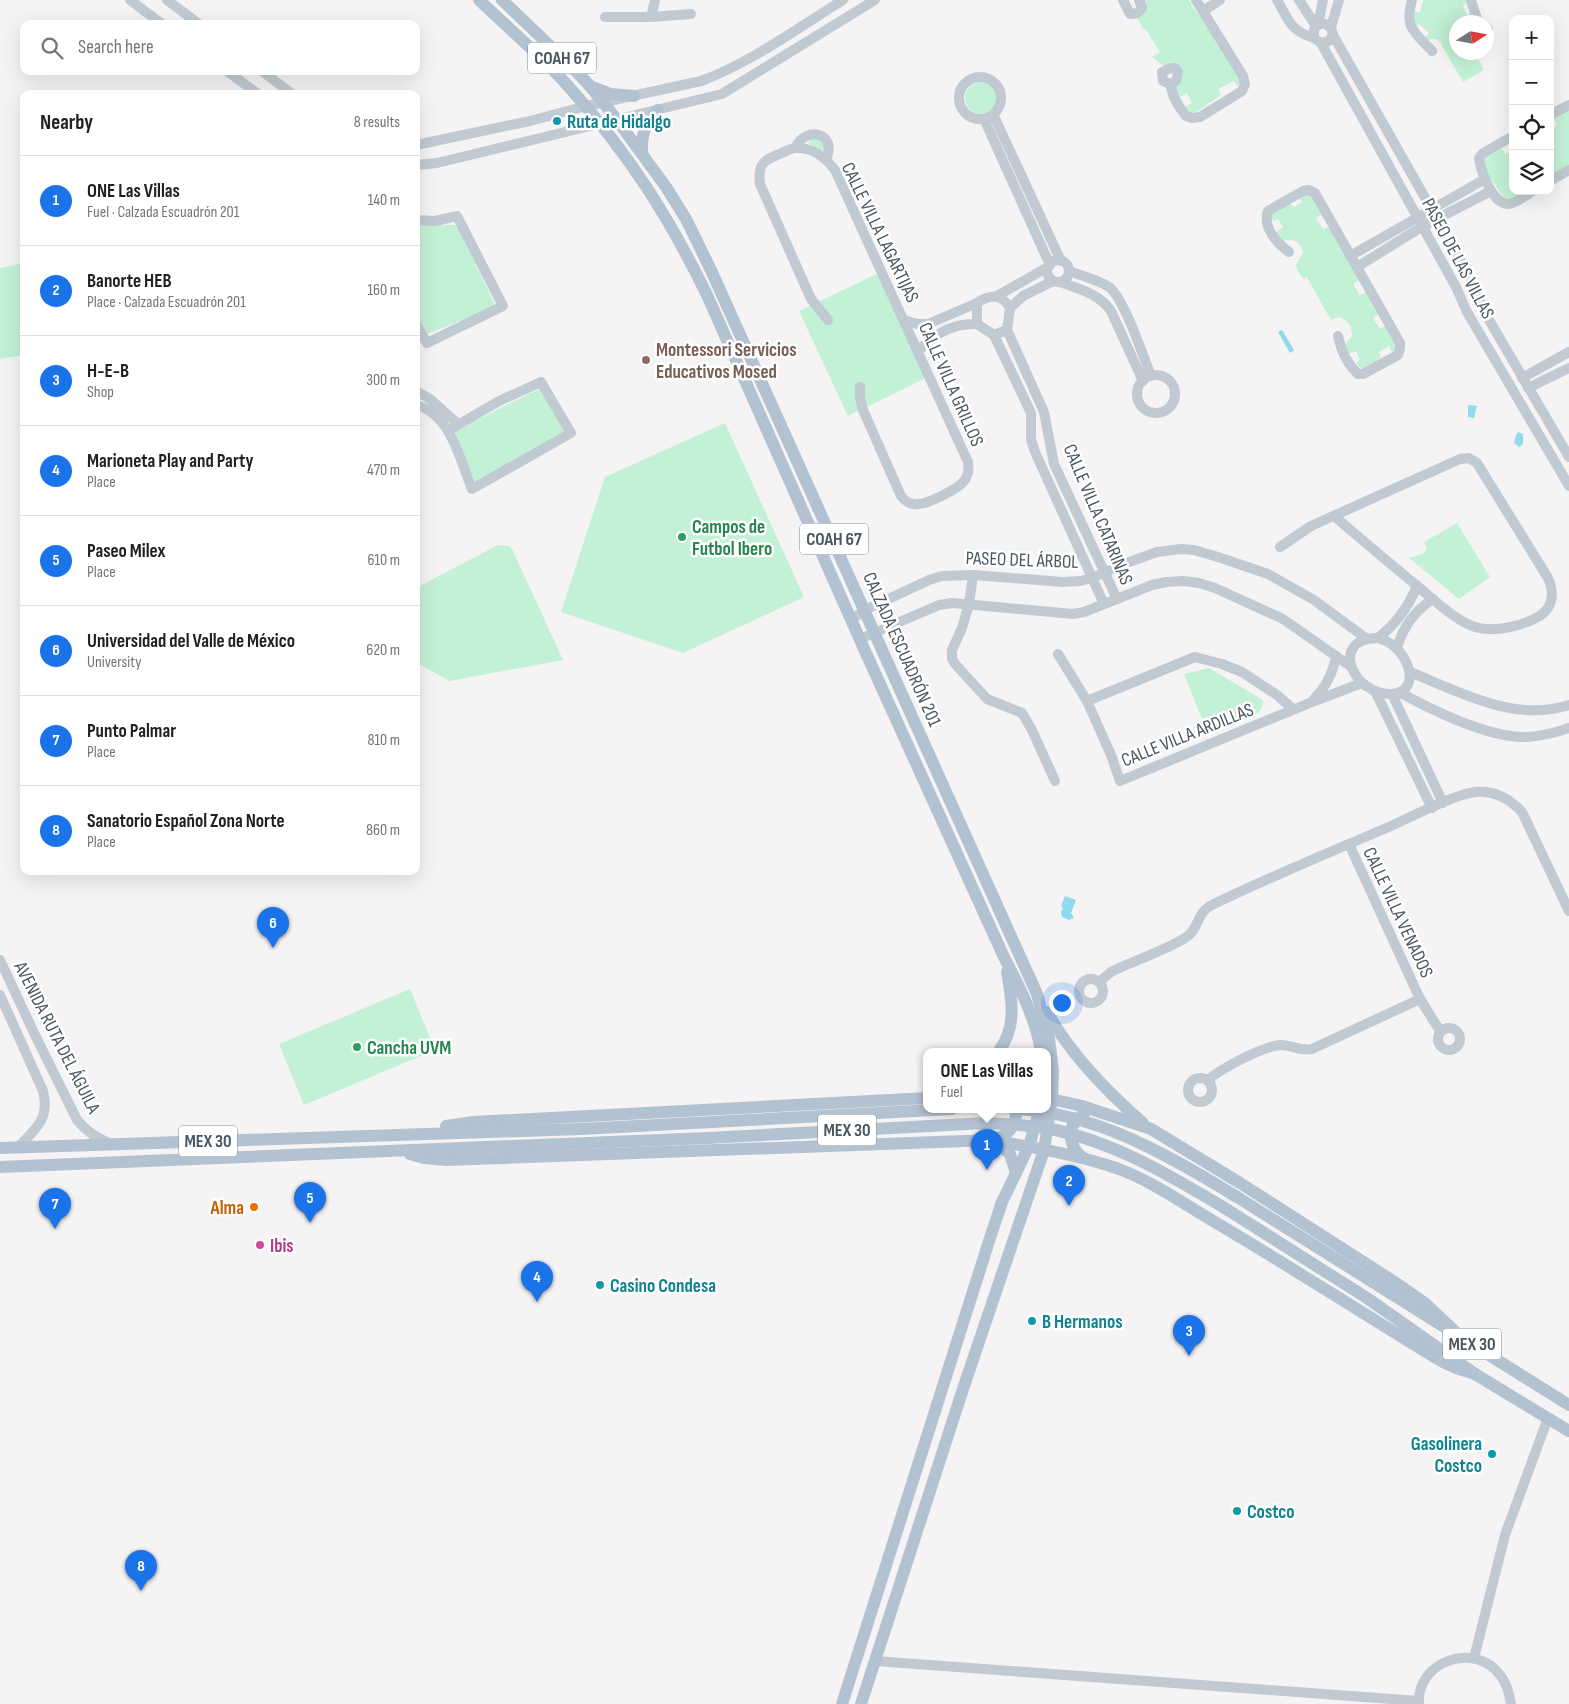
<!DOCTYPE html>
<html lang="en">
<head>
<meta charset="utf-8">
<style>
	:root { --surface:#fff; --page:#f2f2f2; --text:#202124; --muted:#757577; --line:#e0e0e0; --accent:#1a73e8 }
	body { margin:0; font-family:"Sofia Sans Condensed",sans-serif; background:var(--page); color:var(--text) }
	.controls { position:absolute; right:15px; top:15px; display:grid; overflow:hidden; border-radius:10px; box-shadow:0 5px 20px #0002 }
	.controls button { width:45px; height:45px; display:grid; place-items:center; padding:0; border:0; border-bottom:1px solid var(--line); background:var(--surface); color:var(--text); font:25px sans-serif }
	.compass { position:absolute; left:1449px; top:15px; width:45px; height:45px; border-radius:50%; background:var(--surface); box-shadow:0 5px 20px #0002; rotate:79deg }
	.you { position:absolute; left:1061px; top:1002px; width:18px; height:18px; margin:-12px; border:4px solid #fff; border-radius:50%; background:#1a73e8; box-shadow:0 0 0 8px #1a73e833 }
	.badge { display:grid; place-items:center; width:32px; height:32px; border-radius:50%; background:var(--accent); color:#fff; font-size:16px; font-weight:700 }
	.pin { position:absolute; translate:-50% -41px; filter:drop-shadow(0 1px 2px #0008) }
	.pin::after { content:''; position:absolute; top:26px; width:18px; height:15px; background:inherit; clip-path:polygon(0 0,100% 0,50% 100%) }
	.popup { position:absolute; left:923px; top:1048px; width:128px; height:65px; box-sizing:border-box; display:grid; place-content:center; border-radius:10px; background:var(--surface); filter:drop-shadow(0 1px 4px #0005); font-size:16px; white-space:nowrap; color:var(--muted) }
	.popup b { font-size:19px; color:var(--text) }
	.popup::after { content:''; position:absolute; left:50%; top:100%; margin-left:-10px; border:10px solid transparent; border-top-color:var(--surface) }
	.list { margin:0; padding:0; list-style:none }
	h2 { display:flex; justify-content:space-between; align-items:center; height:65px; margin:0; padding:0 20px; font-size:21px }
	h2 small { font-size:16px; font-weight:400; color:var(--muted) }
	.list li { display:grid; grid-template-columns:32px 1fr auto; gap:15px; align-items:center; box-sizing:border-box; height:90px; padding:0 20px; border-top:1px solid var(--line) }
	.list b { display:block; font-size:19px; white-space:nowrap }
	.list p { margin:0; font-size:16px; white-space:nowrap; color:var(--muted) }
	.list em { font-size:16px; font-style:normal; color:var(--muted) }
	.icon { flex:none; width:28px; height:28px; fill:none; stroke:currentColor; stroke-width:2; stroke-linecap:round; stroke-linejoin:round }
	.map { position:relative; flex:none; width:1569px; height:1704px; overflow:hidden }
	.search { position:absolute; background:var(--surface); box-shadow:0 5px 20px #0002; left:20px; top:20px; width:400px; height:55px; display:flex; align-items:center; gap:12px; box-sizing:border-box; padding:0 18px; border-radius:10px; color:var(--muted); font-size:19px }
	.panel { position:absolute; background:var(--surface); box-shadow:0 5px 20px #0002; left:20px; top:90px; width:400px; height:785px; border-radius:10px }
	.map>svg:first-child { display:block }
	.green { fill:#c3f1d5 }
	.water { fill:#90daee }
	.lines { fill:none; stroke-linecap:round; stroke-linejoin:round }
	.minor { stroke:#c1cad2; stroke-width:10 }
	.major { stroke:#b3c2d1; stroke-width:12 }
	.major-bridge { stroke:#b3c2d1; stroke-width:12 }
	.culture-dot { fill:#0f9aa8; stroke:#fff; stroke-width:2 }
	.education-dot { fill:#8d6e63; stroke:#fff; stroke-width:2 }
	.leisure-dot { fill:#2e9e5b; stroke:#fff; stroke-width:2 }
	.food-dot { fill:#e8710a; stroke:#fff; stroke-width:2 }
	.hotel-dot { fill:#d1479c; stroke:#fff; stroke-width:2 }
	.labels { text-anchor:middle; stroke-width:5; stroke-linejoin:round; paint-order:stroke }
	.shield { fill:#fff; stroke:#808990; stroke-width:1 }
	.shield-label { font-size:18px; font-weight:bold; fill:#4a5661 }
	.culture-label { font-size:19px; font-weight:bold; fill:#0d838f; stroke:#fff; text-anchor:start }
	.street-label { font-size:19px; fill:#4a5661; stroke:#fff }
	.education-label { font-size:19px; font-weight:bold; fill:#785e54; stroke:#fff; text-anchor:start }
	.leisure-label { font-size:19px; font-weight:bold; fill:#27864d; stroke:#fff; text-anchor:start }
	.food-label { font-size:19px; font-weight:bold; fill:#c56008; stroke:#fff; text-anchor:end }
	.hotel-label { font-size:19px; font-weight:bold; fill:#b23c85; stroke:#fff; text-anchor:start }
</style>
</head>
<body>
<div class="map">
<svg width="1569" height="1704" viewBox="0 0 1569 1704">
	<rect width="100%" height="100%" fill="#f5f3f3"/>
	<g class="green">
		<polygon points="1144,0 1189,0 1196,12 1210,26 1240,76 1241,84 1237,86 1234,81 1218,89 1221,95 1196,112 1190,113 1184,107 1192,103 1187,93 1180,97 1175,88 1182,77 1177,66 1171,63 1163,66 1152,57 1160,52 1145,28 1143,29 1137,18 1146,6"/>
		<polygon points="1423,0 1467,0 1467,2 1463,6 1467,15 1472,12 1475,17 1471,22 1456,22 1456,52 1475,53 1484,70 1463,82 1440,42 1436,39 1427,40 1425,38 1429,33 1419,24 1414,28 1412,12 1420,12"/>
		<circle cx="981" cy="98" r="16"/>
		<polygon points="1569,110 1569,166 1550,177 1550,129 1557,125 1554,118"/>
		<polygon points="813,138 821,139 826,153 808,143"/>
		<polygon points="1501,147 1505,154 1513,150 1513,191 1525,191 1507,202 1486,172 1483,159"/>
		<path d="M1311,194l11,20 -6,4 7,11 6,-2 30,53 -6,4 7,11 6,-3 12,22 -5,4 7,11 5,-3 12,21 -3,6 -2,-1 -3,-6 -10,6 2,6 -19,11 -6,-6 4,-3 -4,-9 -8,3 -3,-9 7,-9c0,-9 -3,-16 -13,-19l-8,3 -24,-43 -4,2c-11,-18 -7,-11 0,-27 -4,-13 -11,-13 -23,-11l-5,-8 8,-6 -5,-8 -5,2 -3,-4 2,-5 17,-10 5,5 8,-5 -4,-5z"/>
		<polygon points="416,225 457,225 496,307 427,334 416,319"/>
		<polygon points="24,263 24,355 0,359 0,268"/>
		<polygon points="881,272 928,377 848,416 799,311"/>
		<polygon points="541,388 566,434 475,482 454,431"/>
		<polygon points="725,423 804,597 683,653 561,612 605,477"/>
		<polygon points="1457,523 1490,577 1459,599 1409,558 1422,554 1427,549 1424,542"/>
		<polygon points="498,545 510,546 513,551 563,660 449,681 416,662 416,588"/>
		<polygon points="1209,668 1263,700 1262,707 1259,712 1208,734 1184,674"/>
		<polygon points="410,989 435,1050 304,1105 279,1044"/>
	</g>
	<g class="water">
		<polygon points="1282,330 1294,350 1290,353 1278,332"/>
		<polygon points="1468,405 1477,406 1474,418 1468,417"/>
		<polygon points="1518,432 1523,434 1523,444 1519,447 1514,443 1516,435"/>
		<polygon points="1065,896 1076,900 1071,913 1074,918 1069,920 1062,917 1061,912 1063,908 1061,906"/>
	</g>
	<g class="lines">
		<g class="minor">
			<polyline points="130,0 162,24"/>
			<polyline points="167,0 199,24"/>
			<path d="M1123,0l7,14c6,0 9,-1 12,-6l-3,-8"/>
			<path d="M1277,0c12,20 13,31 37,38"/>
			<polyline points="1299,0 1316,26"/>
			<path d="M1412,0c-8,27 2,32 20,51"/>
			<polyline points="1471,0 1478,22"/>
			<polyline points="1203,11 1220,0"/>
			<polyline points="605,17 651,17 691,14"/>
			<polyline points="651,17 655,0"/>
			<polyline points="1318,25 1323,0"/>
			<polyline points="1331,27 1339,0"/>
			<polyline points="1486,27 1488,29 1486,38"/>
			<polyline points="1333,35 1471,279 1485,313 1569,457"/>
			<polyline points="1321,43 1329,41 1333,35 1331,27 1323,23 1318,25 1314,29 1314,38 1321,43 1456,287 1467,312 1569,486"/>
			<polyline points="227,71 258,94"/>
			<polyline points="262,71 292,94"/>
			<circle cx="980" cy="98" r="21"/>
			<path d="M1171,84l-8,-3 -1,-9 9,-4h4l3,4 -2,9 -5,3c0,12 8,23 15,32l6,2 8,-1 42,-26 3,-7 -2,-8 -47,-76"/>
			<polyline points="993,114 1061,261"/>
			<polyline points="1550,115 1569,105"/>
			<polyline points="984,119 1050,265"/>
			<path d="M1513,136l-30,17 -4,5c2,13 13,46 29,46 8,0 18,-9 25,-13"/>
			<path d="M416,145l114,-24 56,-15 115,-25c49,-18 97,-53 142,-81"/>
			<path d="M795,148c12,-24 43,-14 31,11"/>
			<polyline points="416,165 437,163 722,94 875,0"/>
			<polyline points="1550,181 1569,170"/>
			<polyline points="416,220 435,221 457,216 503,306 427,343 416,324"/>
			<path d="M1289,252c-12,-9 -27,-25 -21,-41l35,-20 6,-1 6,3 85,150v6l-2,6 -35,19h-5c-11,-10 -17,-24 -20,-38"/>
			<polyline points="1350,256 1485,179"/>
			<circle cx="1058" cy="271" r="11"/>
			<polyline points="1357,267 1423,226 1491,191"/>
			<path d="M1069,271c13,5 29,9 40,16 15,11 34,69 42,89"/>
			<path d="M1060,282c19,7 40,12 51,29l32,70"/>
			<polyline points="997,296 1048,267"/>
			<polyline points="1010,308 1023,296 1053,281"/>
			<path d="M828,320l-17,-21 -51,-115c-2,-17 1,-23 17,-29 6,-2 13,-7 19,-7 16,-1 30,10 39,22l133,292c1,7 0,14 -4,19 -6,8 -36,23 -46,23 -7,1 -13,-3 -17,-8l-38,-86 -3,-12v-11"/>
			<polyline points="904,320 917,324 928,324 977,303"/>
			<polyline points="1007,330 1044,412 1054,464 1117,599"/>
			<path d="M994,335l13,-5 3,-22c-8,-14 -20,-14 -33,-5v21l17,11 37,78v26l4,13 69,152"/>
			<path d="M918,351c17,-17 34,-28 59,-27"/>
			<circle cx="1156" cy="394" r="19"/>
			<polyline points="1522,378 1569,352"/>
			<polyline points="1528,388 1569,368"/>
			<polyline points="416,391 430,399 458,424"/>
			<path d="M416,405c35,9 44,55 56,84l99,-56 -30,-51 -42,19 -50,29"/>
			<path d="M1280,547l31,-21 149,-67 9,-1 8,5 71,115c6,13 6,28 -7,37 -17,11 -47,18 -66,12 -21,-7 -43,-29 -59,-42 -28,-23 -55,-46 -82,-69"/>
			<polyline points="973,575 969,604 962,628 952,650 952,659 956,665 987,699 1022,713 1032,730 1055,781"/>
			<polyline points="851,620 865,610 929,580 942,576 973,575 1063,582 1080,581 1092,578 1129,562 1157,552 1181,549 1194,550 1218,557 1268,574 1314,600 1367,639"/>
			<path d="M1375,638c30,2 52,54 16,56 -37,1 -62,-53 -16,-56z"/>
			<path d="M1378,638c18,-14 30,-30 39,-52"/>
			<polyline points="860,639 939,605 953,603 1073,614 1084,612 1152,585 1166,582 1183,581 1199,583 1215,588 1283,619 1350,666"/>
			<path d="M1397,648c6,-21 17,-37 36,-49"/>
			<polyline points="1058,654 1087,701 1111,755 1120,781 1312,702 1362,683"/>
			<path d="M1410,672c50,20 105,51 159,33"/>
			<polyline points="1375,691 1432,808"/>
			<path d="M1399,692c33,18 90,46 128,45 14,-1 28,-4 42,-9"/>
			<polyline points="1392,694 1443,803"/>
			<path d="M1314,699c13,-13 19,-26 22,-43"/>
			<polyline points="1087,701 1195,657 1222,664 1242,672 1277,695 1293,709"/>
			<polyline points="1349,844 1420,999 1440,1031"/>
			<path d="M0,960l35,75 42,85c10,12 20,18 34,24"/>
			<circle cx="1091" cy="991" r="12"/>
			<path d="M1099,982l12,-10 10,-5c16,-7 57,-22 68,-32 10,-9 8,-21 21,-29 59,-29 121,-54 181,-80 22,-10 62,-31 84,-34 19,-2 35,7 47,20l47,99"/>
			<path d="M0,995l43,96c7,28 -7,38 -25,56"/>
			<circle cx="1449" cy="1039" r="11"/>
			<circle cx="1200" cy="1090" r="12"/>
			<path d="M1208,1080c14,-12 55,-34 73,-35 11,0 20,7 31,4l108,-50"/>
			<polyline points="1474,1658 1505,1535 1548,1418"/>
			<polyline points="875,1661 1418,1701"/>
			<path d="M1419,1704c-3,-43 56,-63 81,-29 7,8 9,19 11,29"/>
		</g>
		<g class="major">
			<path d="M479,0c29,28 63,56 90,87 59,66 99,128 138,208l158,356 138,304c16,31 32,61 38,96"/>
			<polyline points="502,0 570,65 590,86 617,120 666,187 686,219 710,268 1037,994 1049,1038 1053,1071 1052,1099 1044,1150 963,1389 861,1704"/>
			<polyline points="590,86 611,94 634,96"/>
			<path d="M642,153c-1,-18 3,-30 16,-43"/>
			<path d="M1047,1012c24,43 59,79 96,111"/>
			<path d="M999,1051c18,-24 13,-52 8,-79"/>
			<polyline points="1047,1098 1082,1106 1151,1129 1240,1183 1393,1281 1426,1304 1461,1337"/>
			<polyline points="446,1126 474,1122 927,1098"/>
			<path d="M993,1141c42,6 85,14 126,28 37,14 71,39 106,59 72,43 144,89 216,133l15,7 19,6"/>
			<polyline points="996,1141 1010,1154 1016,1173"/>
			<polyline points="0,1148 581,1129 952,1109"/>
			<path d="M410,1154l14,4 22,2 545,-20c15,-3 28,-14 24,-31"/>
			<path d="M1083,1158c-15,-12 -18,-33 1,-44"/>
			<polyline points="0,1167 708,1138 986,1123"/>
			<polyline points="1237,1197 1569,1405"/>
			<polyline points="1223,1207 1367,1298 1475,1374 1569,1431"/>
			<polyline points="842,1704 990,1238 1002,1202 1029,1146 1040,1109"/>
		</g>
		<g class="major-bridge">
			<path d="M1014,1109c83,4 154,46 223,88"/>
			<path d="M986,1123c22,1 43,2 65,6 63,13 118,46 172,78"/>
		</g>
	</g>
	<g class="culture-dot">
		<circle cx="557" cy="121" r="5"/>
		<circle cx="600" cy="1285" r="5"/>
		<circle cx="1032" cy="1321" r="5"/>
		<circle cx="1492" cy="1454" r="5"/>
		<circle cx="1237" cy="1511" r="5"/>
	</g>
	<circle class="education-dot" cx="646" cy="360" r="5"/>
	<g class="leisure-dot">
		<circle cx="682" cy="537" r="5"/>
		<circle cx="357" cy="1047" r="5"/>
	</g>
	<circle class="food-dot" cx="254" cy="1207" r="5"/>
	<circle class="hotel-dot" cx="260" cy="1245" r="5"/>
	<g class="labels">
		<g class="shield">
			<rect x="528" y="42.5" width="68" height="31" rx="4"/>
			<rect x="800" y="523.5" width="68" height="31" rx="4"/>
			<rect x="818" y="1114.5" width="58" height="31" rx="4"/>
			<rect x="179" y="1125.5" width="58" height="31" rx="4"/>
			<rect x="1443" y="1328.5" width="58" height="31" rx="4"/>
		</g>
		<g class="shield-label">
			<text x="562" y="64">COAH 67</text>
			<text x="834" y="545">COAH 67</text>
			<text x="847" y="1136">MEX 30</text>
			<text x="208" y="1147">MEX 30</text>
			<text x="1472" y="1350">MEX 30</text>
		</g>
		<g class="culture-label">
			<text x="567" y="128">Ruta de Hidalgo</text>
			<text x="610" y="1292">Casino Condesa</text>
			<text x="1042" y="1328">B Hermanos</text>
			<text x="1482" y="1450" text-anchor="end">Gasolinera<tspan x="1482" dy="22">Costco</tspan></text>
			<text x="1247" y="1518">Costco</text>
		</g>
		<g class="street-label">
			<text transform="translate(881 232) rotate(64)" y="7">CALLE VILLA LAGARTIJAS</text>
			<text transform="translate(1459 258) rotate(62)" y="7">PASEO DE LAS VILLAS</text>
			<text transform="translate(952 384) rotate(66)" y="7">CALLE VILLA GRILLOS</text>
			<text transform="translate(1099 514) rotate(67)" y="7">CALLE VILLA CATARINAS</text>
			<text transform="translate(1022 559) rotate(2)" y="7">PASEO DEL ÁRBOL</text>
			<text transform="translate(903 649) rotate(66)" y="7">CALZADA ESCUADRÓN 201</text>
			<text transform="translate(1187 734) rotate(-22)" y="7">CALLE VILLA ARDILLAS</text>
			<text transform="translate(1399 912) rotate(65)" y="7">CALLE VILLA VENADOS</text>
			<text transform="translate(58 1037) rotate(63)" y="7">AVENIDA RUTA DEL ÁGUILA</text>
		</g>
		<g class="education-label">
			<text x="656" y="356">Montessori Servicios<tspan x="656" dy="22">Educativos Mosed</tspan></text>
		</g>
		<g class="leisure-label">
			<text x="692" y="533">Campos de<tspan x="692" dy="22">Futbol Ibero</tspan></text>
			<text x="367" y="1054">Cancha UVM</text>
		</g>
		<g class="food-label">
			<text x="244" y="1214">Alma</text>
		</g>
		<g class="hotel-label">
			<text x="270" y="1252">Ibis</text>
		</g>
	</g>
</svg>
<div class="controls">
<button>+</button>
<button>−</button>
<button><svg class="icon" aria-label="locate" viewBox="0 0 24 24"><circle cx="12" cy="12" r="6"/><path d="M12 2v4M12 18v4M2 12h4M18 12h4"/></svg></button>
<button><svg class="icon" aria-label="layers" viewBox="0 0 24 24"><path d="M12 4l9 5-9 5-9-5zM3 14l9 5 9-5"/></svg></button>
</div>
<svg class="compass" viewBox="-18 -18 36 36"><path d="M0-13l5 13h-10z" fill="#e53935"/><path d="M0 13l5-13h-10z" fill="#757577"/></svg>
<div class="you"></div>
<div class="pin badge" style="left:987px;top:1170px">1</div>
<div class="popup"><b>ONE Las Villas</b>Fuel</div>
<div class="pin badge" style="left:1069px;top:1206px">2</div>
<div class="pin badge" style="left:1189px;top:1356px">3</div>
<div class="pin badge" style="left:537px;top:1302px">4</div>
<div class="pin badge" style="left:310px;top:1223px">5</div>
<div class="pin badge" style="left:273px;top:948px">6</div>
<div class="pin badge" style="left:55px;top:1229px">7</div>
<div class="pin badge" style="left:141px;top:1591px">8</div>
<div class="search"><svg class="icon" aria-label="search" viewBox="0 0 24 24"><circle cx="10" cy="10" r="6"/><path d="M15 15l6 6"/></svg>Search here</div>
<section class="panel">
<h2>Nearby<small>8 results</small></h2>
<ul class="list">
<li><span class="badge">1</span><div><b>ONE Las Villas</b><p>Fuel · Calzada Escuadrón 201</p></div><em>140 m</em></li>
<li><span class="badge">2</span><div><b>Banorte HEB</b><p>Place · Calzada Escuadrón 201</p></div><em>160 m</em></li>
<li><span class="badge">3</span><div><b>H-E-B</b><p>Shop</p></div><em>300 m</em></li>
<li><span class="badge">4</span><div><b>Marioneta Play and Party</b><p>Place</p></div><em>470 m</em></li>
<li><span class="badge">5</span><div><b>Paseo Milex</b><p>Place</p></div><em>610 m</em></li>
<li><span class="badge">6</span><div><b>Universidad del Valle de México</b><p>University</p></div><em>620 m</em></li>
<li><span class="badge">7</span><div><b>Punto Palmar</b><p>Place</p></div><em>810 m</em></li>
<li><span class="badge">8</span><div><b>Sanatorio Español Zona Norte</b><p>Place</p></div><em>860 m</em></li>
</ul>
</section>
</div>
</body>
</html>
